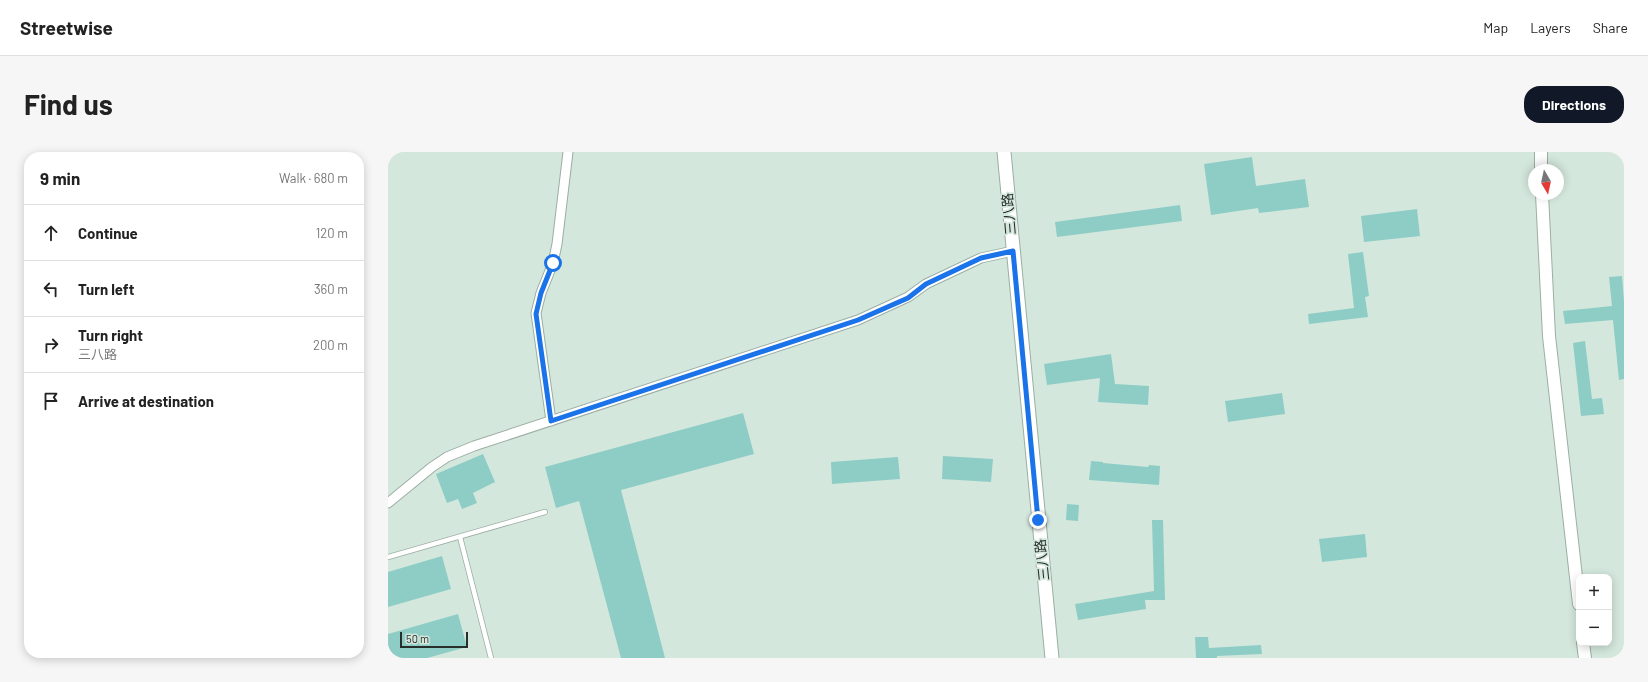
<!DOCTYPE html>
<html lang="en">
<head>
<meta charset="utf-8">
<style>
	:root { --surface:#fff; --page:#f6f6f6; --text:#222; --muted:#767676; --line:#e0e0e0; --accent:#111827 }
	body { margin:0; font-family:Barlow,"Noto Sans SC",sans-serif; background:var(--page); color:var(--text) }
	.controls { position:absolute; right:12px; bottom:12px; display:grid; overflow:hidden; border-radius:8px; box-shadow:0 2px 10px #0003 }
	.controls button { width:36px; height:36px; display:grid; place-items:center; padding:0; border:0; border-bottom:1px solid var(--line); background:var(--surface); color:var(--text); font:20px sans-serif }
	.compass { position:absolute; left:1140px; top:12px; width:36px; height:36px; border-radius:50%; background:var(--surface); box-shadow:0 2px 10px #0003; rotate:171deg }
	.scale { position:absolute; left:12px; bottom:10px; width:68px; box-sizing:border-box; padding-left:4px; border:2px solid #282f2b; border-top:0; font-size:11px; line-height:14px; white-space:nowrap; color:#282f2b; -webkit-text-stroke:3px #d4e7dc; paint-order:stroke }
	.stop { position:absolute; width:12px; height:12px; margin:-9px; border:3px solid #1a73e8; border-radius:50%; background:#fff }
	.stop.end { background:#1a73e8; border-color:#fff; box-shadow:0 1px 4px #0008 }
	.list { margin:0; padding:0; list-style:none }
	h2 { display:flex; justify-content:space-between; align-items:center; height:52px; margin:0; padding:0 16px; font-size:17px }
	h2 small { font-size:13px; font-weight:400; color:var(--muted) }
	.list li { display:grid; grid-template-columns:26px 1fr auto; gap:12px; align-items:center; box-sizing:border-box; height:56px; padding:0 16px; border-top:1px solid var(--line) }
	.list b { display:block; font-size:15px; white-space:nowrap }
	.list p { margin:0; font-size:13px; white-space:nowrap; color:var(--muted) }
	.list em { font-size:13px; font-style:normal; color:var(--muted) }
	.icon { flex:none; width:22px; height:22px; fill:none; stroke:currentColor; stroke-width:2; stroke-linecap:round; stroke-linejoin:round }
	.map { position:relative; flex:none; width:1236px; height:506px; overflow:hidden; border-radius:16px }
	header { display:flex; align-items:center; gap:24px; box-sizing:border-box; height:56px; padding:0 20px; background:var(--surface); border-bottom:1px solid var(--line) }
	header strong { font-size:19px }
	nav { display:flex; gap:22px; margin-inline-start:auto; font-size:14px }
	.intro { display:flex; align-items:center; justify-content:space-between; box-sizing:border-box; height:96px; padding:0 24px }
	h1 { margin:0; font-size:28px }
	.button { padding:10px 18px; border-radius:16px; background:var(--accent); color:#fff; font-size:14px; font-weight:700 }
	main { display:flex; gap:24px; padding:0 24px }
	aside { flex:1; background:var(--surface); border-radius:16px; box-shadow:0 2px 10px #0003 }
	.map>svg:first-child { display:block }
	.building { fill:#8dcdc6 }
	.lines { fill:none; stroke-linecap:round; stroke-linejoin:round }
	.service-casing { stroke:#9caea4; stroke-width:6 }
	.minor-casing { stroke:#9caea4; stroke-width:11 }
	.tertiary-casing { stroke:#9caea4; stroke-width:14 }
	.secondary-casing { stroke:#9caea4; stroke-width:15 }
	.service { stroke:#fff; stroke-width:4.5 }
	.minor { stroke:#fff; stroke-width:9 }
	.tertiary { stroke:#fff; stroke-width:12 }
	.secondary { stroke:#fff; stroke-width:13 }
	.route { stroke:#1a73e8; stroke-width:5 }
	.labels { text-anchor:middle; stroke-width:3.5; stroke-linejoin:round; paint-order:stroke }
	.street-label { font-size:14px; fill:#282f2b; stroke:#d4e7dc }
</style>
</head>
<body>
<header>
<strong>Streetwise</strong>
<nav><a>Map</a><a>Layers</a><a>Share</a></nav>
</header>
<div class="intro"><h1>Find us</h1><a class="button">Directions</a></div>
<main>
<aside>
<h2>9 min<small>Walk · 680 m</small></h2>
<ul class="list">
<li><svg class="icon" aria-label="ahead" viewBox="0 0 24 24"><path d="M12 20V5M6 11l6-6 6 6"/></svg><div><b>Continue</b></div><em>120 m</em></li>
<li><svg class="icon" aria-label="left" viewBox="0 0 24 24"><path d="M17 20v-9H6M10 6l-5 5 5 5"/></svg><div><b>Turn left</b></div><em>360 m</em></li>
<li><svg class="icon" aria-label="right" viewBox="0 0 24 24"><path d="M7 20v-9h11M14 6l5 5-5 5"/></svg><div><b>Turn right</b><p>三八路</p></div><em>200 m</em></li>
<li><svg class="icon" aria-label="arrive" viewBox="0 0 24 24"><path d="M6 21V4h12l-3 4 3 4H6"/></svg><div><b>Arrive at destination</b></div></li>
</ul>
</aside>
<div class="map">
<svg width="1236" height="506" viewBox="0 0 1236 506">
	<rect width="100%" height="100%" fill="#d4e7dc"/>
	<g class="building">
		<polygon points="864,5 868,34 917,27 921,55 871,61 870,56 823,63 816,12"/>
		<polygon points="792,53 794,69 669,85 667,70"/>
		<polygon points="1029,57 1032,84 976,90 973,64"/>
		<polygon points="975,100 981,144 977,145 980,165 921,172 920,162 966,156 960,102"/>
		<polygon points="1234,124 1236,149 1236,227 1231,228 1225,168 1177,172 1175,159 1224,154 1221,125"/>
		<polygon points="1197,189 1204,247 1214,246 1216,262 1193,264 1185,191"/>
		<polygon points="723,202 727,232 761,234 760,253 710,250 712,226 659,233 656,212"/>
		<polygon points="894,241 897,262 840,270 837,249"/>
		<polygon points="355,261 366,302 233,338 277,506 233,506 191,349 168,356 157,315"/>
		<polygon points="95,302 107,330 85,341 89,351 74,357 70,347 59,351 48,322"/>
		<polygon points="555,304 605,307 603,330 554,327"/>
		<polygon points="510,305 512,327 444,332 443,310"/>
		<polygon points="703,309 715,310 715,311 760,315 761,313 772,314 771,333 701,328"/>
		<polygon points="679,352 691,353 690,369 678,368"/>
		<polygon points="764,368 775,368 777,448 757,448 758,457 690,468 687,452 766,439"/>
		<polygon points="977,382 979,405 934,410 931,387"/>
		<polygon points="54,404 63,437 0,455 0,420"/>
		<polygon points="70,462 79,495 39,506 0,506 0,482"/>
		<polygon points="807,485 820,485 821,496 873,493 874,502 829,504 829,506 808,506"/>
	</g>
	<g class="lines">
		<defs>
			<g id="service">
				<polyline points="72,385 103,506"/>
				<polyline points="0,405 157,360"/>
			</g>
			<g id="minor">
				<polyline points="163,269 148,161 153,141 165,111 169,92 180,0"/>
				<polyline points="0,351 44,315 59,305 86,294 470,168 520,145 538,132 593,106 625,99"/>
			</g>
			<g id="tertiary">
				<polyline points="1153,0 1153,18"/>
				<polyline points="1154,42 1161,184 1191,452"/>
				<polyline points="1195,491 1197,506"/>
			</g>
			<polyline id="secondary" points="616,0 664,506"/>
		</defs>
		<use href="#service" class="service-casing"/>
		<use href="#minor" class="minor-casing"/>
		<use href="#tertiary" class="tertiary-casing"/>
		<use href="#secondary" class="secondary-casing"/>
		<use href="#service" class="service"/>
		<use href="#minor" class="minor"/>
		<use href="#tertiary" class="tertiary"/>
		<use href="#secondary" class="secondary"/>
	</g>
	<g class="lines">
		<polyline class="route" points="165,111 153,141 148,162 163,269 470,168 520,146 538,132 593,106 625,99 650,368"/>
	</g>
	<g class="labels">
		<g class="street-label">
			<text transform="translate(621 62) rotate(-95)" y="5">三八路</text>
			<text transform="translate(654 408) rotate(-96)" y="5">三八路</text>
		</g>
	</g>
</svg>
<div class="controls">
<button>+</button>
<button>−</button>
</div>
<svg class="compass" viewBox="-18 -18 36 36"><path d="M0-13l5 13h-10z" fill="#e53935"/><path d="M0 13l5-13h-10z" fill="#767676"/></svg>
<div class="scale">50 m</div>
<div class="stop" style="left:165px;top:111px"></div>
<div class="stop end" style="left:650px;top:368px"></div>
</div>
</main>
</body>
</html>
